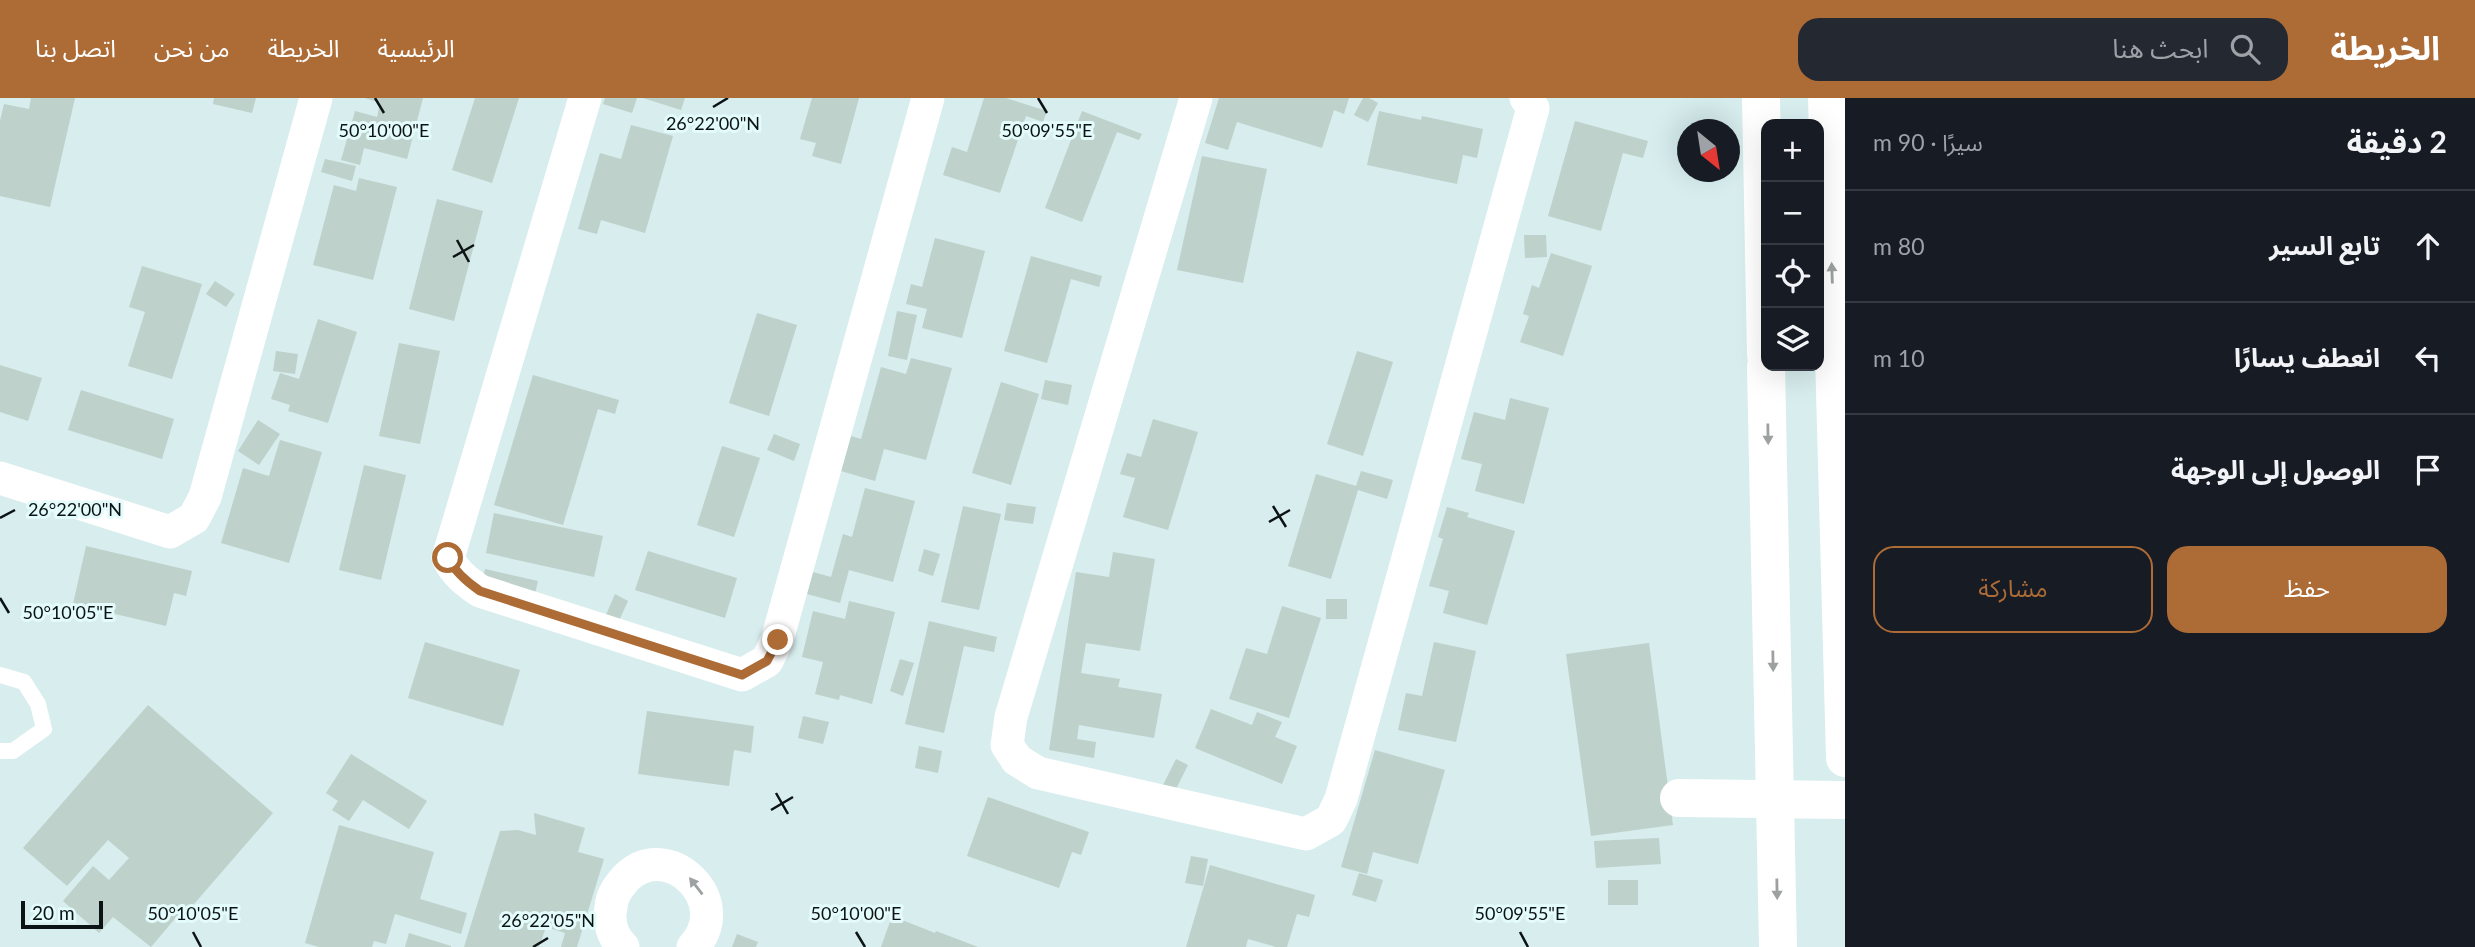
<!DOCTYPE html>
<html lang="ar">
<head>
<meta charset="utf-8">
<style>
	:root { --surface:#171b24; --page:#242831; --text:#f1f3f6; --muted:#9ea1a6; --line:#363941; --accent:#ad6b36 }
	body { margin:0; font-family:Lato,"Noto Sans Arabic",sans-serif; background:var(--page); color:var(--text); direction:rtl }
	.controls { position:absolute; right:21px; top:21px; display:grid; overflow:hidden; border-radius:14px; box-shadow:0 7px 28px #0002 }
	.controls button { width:63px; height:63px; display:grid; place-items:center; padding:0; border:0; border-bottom:2px solid var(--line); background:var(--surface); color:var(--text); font:35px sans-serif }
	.compass { position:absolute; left:1677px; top:21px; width:63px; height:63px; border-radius:50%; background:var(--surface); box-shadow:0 7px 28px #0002; rotate:150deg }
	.scale { position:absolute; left:21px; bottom:18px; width:82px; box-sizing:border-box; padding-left:7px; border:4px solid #0c1314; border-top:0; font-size:19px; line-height:24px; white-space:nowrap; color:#0c1314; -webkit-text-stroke:5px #e4fbfb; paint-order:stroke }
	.stop { position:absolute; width:21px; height:21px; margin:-16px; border:5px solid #ad6b36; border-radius:50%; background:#fff }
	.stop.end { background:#ad6b36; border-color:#fff; box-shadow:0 2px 7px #0008 }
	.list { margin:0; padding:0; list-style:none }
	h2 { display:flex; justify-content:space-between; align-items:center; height:91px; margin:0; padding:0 28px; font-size:30px }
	h2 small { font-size:23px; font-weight:400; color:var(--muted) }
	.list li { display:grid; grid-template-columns:46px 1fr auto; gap:21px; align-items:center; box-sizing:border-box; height:112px; padding:0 28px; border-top:2px solid var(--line) }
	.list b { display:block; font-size:26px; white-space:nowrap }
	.list em { font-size:23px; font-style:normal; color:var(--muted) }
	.actions { display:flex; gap:14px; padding:21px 28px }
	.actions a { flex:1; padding:16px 0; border:2px solid var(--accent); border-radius:21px; text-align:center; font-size:24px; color:var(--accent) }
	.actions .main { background:var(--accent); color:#fff }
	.icon { flex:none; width:38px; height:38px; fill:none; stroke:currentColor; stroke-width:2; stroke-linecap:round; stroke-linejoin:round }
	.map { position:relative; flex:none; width:1845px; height:849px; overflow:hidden; direction:ltr }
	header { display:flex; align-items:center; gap:42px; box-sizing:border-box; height:98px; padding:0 35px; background:var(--accent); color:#fff }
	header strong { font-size:33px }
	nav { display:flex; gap:38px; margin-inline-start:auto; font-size:24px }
	.search { width:490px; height:63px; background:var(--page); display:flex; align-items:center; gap:18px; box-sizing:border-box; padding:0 24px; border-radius:21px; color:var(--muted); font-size:26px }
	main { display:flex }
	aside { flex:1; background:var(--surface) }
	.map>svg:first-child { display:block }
	.building { fill:#bed1ca }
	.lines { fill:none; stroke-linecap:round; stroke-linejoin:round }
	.service { stroke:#fff; stroke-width:16 }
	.minor { stroke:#fff; stroke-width:33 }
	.tertiary { stroke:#fff; stroke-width:38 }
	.oneway { fill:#9ea1a1 }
	.route { stroke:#ad6b36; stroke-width:9 }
	.ticks { fill:none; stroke:#0c1314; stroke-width:2.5 }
	.ticks-label { font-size:18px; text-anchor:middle; fill:#0c1314; stroke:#e4fbfb; stroke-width:6; stroke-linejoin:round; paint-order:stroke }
</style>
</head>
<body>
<header>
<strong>الخريطة</strong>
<div class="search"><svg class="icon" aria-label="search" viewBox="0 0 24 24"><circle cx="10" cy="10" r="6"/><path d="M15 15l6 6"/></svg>ابحث هنا</div>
<nav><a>الرئيسية</a><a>الخريطة</a><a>من نحن</a><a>اتصل بنا</a></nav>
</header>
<main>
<aside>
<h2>2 دقيقة<small>سيرًا · 90 m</small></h2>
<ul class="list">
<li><svg class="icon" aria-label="ahead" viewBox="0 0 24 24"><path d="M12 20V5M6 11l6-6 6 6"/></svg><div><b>تابع السير</b></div><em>80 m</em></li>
<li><svg class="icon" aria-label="left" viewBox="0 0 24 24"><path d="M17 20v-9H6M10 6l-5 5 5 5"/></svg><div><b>انعطف يسارًا</b></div><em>10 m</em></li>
<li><svg class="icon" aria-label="arrive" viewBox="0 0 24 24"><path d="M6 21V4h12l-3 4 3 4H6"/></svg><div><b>الوصول إلى الوجهة</b></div></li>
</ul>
<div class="actions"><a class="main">حفظ</a><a>مشاركة</a></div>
</aside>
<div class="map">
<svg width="1845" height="849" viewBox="0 0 1845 849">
	<rect width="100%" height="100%" fill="#d7edee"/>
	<g class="building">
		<polygon points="31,0 75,0 50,109 0,98 0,23 4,6 29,11"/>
		<polygon points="214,0 256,0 252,15 213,6"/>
		<polygon points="365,0 423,0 407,61 364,50 360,67 341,62 355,13 377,19 380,5"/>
		<polygon points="475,0 519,0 492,85 452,72"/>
		<polygon points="605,0 637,0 632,15 603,6"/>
		<polygon points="643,0 685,0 681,12"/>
		<polygon points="812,0 859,0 841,66 812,58 816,45 800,41"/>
		<polygon points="984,0 1006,0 1047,13 1043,24 1026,18 1000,95 943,77 952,49 967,54"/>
		<polygon points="1219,0 1349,0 1344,16 1334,12 1322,50 1237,24 1228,52 1205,45"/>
		<polygon points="1363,0 1369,0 1378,5 1368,24 1354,17"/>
		<polygon points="1082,13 1142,36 1139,42 1117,34 1082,124 1045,110"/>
		<polygon points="1379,13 1421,22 1422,18 1483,31 1477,60 1463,57 1457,86 1367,67"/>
		<polygon points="1575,23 1648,43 1643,60 1623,55 1601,133 1548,118"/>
		<polygon points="631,27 673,38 645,135 601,122 597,136 578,131 600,55 621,61"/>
		<polygon points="1202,58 1267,71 1243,185 1177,172"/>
		<polygon points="325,61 356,68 352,83 321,74"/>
		<polygon points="359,80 397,89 373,182 313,167 334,87 356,93"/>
		<polygon points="437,101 483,113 454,223 409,211"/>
		<polygon points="1524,137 1546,137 1547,159 1525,160"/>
		<polygon points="935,140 985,153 962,240 922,230 927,211 906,206 911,186 922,189"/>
		<polygon points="1551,155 1592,168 1563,258 1520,244 1529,218 1523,216 1532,187 1539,190"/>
		<polygon points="1031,158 1102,178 1099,189 1071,181 1047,265 1004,253"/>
		<polygon points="142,168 202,186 172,281 128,268 145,214 129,209"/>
		<polygon points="215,183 235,196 226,209 206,196"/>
		<polygon points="897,213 917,217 907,262 888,258"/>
		<polygon points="757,215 797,227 769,318 729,305"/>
		<polygon points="318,221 357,234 328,325 288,313 290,307 271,301 280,275 299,281"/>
		<polygon points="399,245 440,253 420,346 379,338"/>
		<polygon points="276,253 298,256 295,276 273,273"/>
		<polygon points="1357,253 1393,264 1363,358 1327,346"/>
		<polygon points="911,260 952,270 926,362 884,351 875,383 841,373 851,338 861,341 881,269 906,276"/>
		<polygon points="0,267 42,280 28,323 0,314"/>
		<polygon points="533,277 619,302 615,316 598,311 563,427 494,407"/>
		<polygon points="1045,282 1072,287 1068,307 1041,301"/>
		<polygon points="1001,284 1039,296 1011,387 972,375"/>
		<polygon points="81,292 174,321 162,361 68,332"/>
		<polygon points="1510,300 1549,310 1524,406 1475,393 1482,366 1461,361 1474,314 1505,322"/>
		<polygon points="1153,321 1198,334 1168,432 1123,419 1135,380 1120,376 1127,355 1141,359"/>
		<polygon points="258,322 280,336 259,367 238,353"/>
		<polygon points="774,336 800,346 794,363 767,352"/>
		<polygon points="280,342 322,354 289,465 221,445 243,370 269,378"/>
		<polygon points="722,348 760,360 734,439 697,427"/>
		<polygon points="364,367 406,377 381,482 339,472"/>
		<polygon points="1361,373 1393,382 1387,401 1358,392 1331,481 1288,468 1316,376 1356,388"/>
		<polygon points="865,390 915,403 893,484 849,472 840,505 807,496 813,474 831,479 843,436 852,439"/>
		<polygon points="1007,405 1036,409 1033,426 1004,422"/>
		<polygon points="963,408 1001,416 979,512 941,504"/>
		<polygon points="1447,409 1469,415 1467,419 1515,433 1487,527 1443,515 1449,493 1429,488 1443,441 1438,439"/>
		<polygon points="494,415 603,438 594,479 486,455"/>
		<polygon points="86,448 192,473 186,498 174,495 166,528 73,506"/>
		<polygon points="924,451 940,456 933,478 918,473"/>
		<polygon points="648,453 737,480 725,520 635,492"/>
		<polygon points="1113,454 1155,461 1140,553 1086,545 1081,575 1120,581 1118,589 1162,596 1154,640 1079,627 1077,641 1096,644 1094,660 1049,652 1076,474 1109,479"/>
		<polygon points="485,471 538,483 534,500 481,488"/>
		<polygon points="615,496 628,503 618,525 605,519"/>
		<rect x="1326" y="501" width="21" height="20"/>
		<polygon points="849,503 895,514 872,606 840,597 839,602 815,596 823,564 802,559 813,513 845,521"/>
		<polygon points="1282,508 1321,520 1289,620 1229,601 1246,550 1267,556"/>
		<polygon points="929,523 997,539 994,554 964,548 944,635 905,626"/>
		<polygon points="425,544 520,572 503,628 408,600"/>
		<polygon points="1434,544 1476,553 1456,644 1398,632 1406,595 1422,598"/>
		<polygon points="1649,545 1673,727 1591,738 1566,556"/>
		<polygon points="900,561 914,565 903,598 890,593"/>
		<polygon points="148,607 273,715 188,813 184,810 151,849 113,819 99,835 63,803 93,768 109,782 129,760 108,742 67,788 23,750"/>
		<polygon points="1211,611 1252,627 1257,614 1282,624 1275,639 1297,648 1282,686 1195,650"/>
		<polygon points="647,613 754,628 751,655 734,652 729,688 638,676"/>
		<polygon points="803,618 829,624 823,646 798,640"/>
		<polygon points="919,648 942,653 938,675 915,670"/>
		<polygon points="1375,652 1445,672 1418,766 1373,754 1367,776 1341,769"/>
		<polygon points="351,656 427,703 409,731 363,702 349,723 332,712 338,703 326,695"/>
		<polygon points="1176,661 1188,667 1174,695 1162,689"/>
		<polygon points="988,699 1089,734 1081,757 1072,754 1059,790 967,758"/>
		<polygon points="534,715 585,730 578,754 604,761 577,849 561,849 565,835 546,829 539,849 464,849 500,733 518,732 536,737"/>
		<polygon points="339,727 434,754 420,801 467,815 461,836 395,816 386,846 374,843 372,849 319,849 305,845"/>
		<polygon points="1659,740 1661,766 1596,770 1594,743"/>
		<polygon points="1191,758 1208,761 1203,788 1185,785"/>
		<polygon points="1210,767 1315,797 1309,819 1297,816 1287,849 1276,849 1248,841 1246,849 1186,849"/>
		<polygon points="1359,775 1383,782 1376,804 1352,797"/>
		<rect x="1608" y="782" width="30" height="25"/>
		<polygon points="892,818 935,835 936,833 978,849 881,849"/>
		<polygon points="409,835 451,848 451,849 405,849"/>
		<polygon points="737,836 758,844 756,849 732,849"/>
	</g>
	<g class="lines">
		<polyline class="service" points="0,577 24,584 38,606 44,631 13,653 0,653"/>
		<g class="minor">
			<path d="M585,0l-137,460c7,15 19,24 32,33l262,84 25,-14 10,-21 151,-542"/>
			<polyline points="1196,0 1011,619 1007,647 1017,662 1038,675 1306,736 1331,722 1341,701 1533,10 1526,0"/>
			<polyline points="0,380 170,434 194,420 205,399 316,0"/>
			<path d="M623,849c-11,-11 -15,-26 -12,-40 1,-12 7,-20 15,-29 41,-42 110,23 67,69"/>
		</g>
		<g class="tertiary">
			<polyline points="1761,0 1766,257"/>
			<polyline points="1827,0 1845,660"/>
			<polyline points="1766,268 1778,849"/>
			<polyline points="1679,700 1845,702"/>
		</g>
	</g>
	<defs><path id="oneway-solid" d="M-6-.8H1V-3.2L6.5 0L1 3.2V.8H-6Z" transform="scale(1.75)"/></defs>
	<g class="oneway">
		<use href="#oneway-solid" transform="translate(1832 175) rotate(-92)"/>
		<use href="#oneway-solid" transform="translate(1768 336) rotate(89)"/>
		<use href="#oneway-solid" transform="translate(1773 563) rotate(89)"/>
		<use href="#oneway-solid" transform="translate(696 788) rotate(-128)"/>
		<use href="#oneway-solid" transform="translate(1777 791) rotate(89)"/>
	</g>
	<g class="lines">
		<path class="route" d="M448,460c7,14 19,24 32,33l262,84 25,-14 11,-21"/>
	</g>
	<path class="ticks" d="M375,0l9,15M1038,0l9,15M713,9l15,-9M457,142l12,22M453,159l21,-12M1273,408l13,21M0,420l15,-8M1269,424l21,-12M0,500l9,15M776,695l12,21M771,712l22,-13M193,834l8,15M856,834l9,15M1520,834l8,15M533,849l15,-9"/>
	<g class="ticks-label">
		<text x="713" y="32">26°22'00"N</text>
		<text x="384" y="39">50°10'00"E</text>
		<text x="1047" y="39">50°09'55"E</text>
		<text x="75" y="418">26°22'00"N</text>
		<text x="68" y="521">50°10'05"E</text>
		<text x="193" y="822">50°10'05"E</text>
		<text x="856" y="822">50°10'00"E</text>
		<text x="1520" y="822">50°09'55"E</text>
		<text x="548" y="829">26°22'05"N</text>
	</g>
</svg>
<div class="controls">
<button>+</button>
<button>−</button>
<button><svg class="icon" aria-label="locate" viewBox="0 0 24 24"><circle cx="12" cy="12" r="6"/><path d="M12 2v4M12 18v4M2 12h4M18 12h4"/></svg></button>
<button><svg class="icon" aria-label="layers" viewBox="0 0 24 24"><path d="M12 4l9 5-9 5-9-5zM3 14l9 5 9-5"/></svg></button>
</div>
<svg class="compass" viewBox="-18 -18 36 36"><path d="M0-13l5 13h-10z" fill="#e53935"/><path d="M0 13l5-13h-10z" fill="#9ea1a6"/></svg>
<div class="scale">20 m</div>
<div class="stop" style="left:448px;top:460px"></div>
<div class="stop end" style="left:778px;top:542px"></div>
</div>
</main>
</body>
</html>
